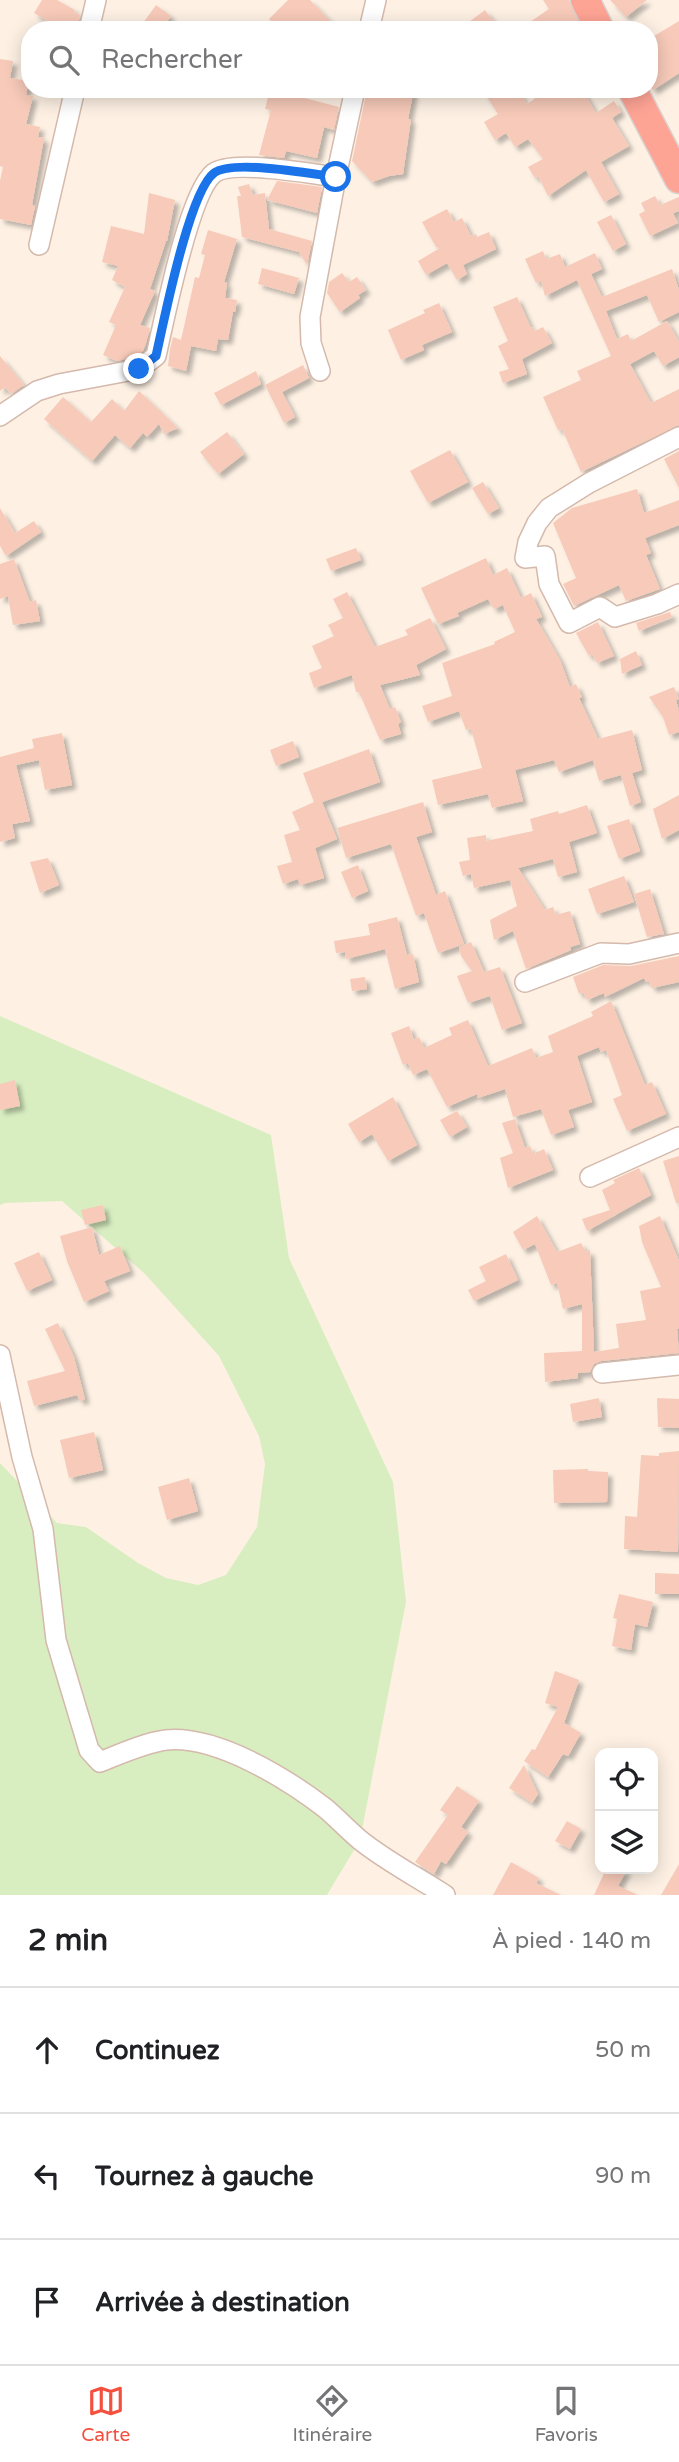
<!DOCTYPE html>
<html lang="fr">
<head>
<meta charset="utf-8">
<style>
	:root { --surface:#fff; --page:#f2f2f2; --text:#202124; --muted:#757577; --line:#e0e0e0; --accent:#f4503e }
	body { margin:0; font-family:"Varela Round",sans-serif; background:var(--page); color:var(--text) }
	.controls { position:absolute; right:21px; bottom:21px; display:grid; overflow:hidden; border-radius:14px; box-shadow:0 4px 18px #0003 }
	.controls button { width:63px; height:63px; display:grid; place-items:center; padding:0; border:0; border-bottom:2px solid var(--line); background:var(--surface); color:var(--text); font:35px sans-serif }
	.stop { position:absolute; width:21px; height:21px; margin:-16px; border:5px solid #1a73e8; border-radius:50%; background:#fff }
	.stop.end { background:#1a73e8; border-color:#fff; box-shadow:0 2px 7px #0008 }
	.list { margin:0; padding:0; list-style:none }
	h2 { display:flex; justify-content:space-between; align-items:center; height:91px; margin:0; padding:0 28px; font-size:30px }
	h2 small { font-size:23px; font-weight:400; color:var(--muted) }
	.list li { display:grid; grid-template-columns:46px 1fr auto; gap:21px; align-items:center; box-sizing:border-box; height:126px; padding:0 28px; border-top:2px solid var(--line) }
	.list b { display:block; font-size:26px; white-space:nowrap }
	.list em { font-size:23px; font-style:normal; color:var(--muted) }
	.icon { flex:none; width:38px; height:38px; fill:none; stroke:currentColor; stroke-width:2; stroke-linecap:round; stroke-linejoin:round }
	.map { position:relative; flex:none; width:679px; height:1895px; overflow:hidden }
	.search { position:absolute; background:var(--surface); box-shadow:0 4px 18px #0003; left:21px; right:21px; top:21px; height:77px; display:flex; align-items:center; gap:18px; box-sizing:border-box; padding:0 24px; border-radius:28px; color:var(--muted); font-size:26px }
	.sheet { height:469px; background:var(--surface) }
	nav { display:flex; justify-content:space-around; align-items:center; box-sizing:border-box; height:98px; border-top:2px solid var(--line); background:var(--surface); font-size:19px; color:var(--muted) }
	nav a { display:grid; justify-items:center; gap:4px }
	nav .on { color:var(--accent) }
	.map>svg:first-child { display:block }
	.green { fill:#d8eec1 }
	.building { fill:#f7cab9; filter:url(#shadow) }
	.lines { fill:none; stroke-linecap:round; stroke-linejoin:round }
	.minor-casing { stroke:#d4b9ac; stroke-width:22 }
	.highway-casing { stroke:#dcd2cf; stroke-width:31 }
	.minor { stroke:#fff; stroke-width:19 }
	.highway { stroke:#fea495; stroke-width:28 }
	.route { stroke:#1a73e8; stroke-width:9 }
</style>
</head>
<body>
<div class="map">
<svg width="679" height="1895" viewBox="0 0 679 1895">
	<defs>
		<filter id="shadow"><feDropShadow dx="4.5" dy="4.5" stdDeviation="2" flood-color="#0004"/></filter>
	</defs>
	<rect width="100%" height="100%" fill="#fef1e4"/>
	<polygon class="green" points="0,1016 271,1135 289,1258 393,1482 406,1602 360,1840 327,1895 0,1895 0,1463 57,1523 86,1527 138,1563 166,1578 198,1585 226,1575 257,1527 265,1464 259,1436 219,1356 145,1274 62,1201 5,1203 0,1205"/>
	<g class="building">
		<polygon points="42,0 57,0 75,10 74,12 80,15 77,30 62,30 34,13"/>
		<polygon points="288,0 310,0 339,30 280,30 269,19"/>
		<polygon points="543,0 569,0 581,30 518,30 549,9"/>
		<polygon points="610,0 647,0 626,17"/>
		<polygon points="156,5 171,16 161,30 138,30"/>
		<polygon points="485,10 500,30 458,30"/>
		<polygon points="679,21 679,73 653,90 649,83 649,39"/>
		<polygon points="0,59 13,61 10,78 29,81 26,95 33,96 26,124 40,127 38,137 44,138 32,205 35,206 31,225 0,219 0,181 3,167 0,166"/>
		<polygon points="270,89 339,107 334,130 324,127 317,158 286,151 284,158 259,155 271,110 265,109"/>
		<polygon points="367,89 414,89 408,119 411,119 403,174 389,176 372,182 352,161"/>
		<polygon points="482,89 517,89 527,104 548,89 582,89 596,113 614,101 621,112 612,118 629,146 601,162 619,194 604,202 586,170 548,196 538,176 535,178 528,167 543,159 528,139 515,147 506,133 495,140 484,122 498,114"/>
		<polygon points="277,181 322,187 317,213 267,200"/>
		<polygon points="249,184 253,195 265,193 269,229 312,241 307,265 299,252 242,237 237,196 241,196 238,187"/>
		<polygon points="149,193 175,200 167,241 166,241 150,289 155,291 140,325 150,328 146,343 143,351 134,357 117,361 103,355 116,325 109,322 125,287 112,280 118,266 102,262 111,226 144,234"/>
		<polygon points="655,196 660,205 679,197 679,211 673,213 678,223 650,236 639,214 645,211 641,203"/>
		<polygon points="447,209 454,222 462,218 471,236 476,234 477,237 489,232 496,249 463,265 467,274 457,280 447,263 426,275 418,261 440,248 436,247 422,222"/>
		<polygon points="611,215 626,244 613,251 597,222"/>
		<polygon points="208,230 237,239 224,282 227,283 225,298 237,300 235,312 233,311 228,340 218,339 216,351 191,346 186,371 168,366 170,349 173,337 181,340 195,277 199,278 205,255 201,254"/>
		<polygon points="543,251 546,259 560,254 565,267 595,253 602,269 591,274 602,297 672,269 679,290 679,312 659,322 647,295 606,311 617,339 628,334 631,341 667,321 679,342 679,357 663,366 654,351 630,364 651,403 679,389 679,425 581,472 562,429 558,430 543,397 581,380 577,371 611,356 577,280 545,296 541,281 536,283 525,259"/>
		<polygon points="262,268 299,278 294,294 258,284"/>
		<polygon points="342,273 349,282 357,277 366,290 358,295 360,298 340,312 327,293 329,282"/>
		<polygon points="517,297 531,328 533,327 535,331 543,327 552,343 522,359 527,374 503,383 499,372 509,369 498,346 508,341 493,307"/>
		<polygon points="439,303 452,332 422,345 424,350 401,360 388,330 425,313 423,310"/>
		<polygon points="0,356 24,385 11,394 5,387 0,391"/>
		<polygon points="303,365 309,378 282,392 295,417 284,423 265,385"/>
		<polygon points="256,371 261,384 221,405 214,393"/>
		<polygon points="139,391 178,428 164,434 159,424 147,437 143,433 130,448 115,435 92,461 44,419 63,397 91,422 112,399 124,411"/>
		<polygon points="227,432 244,454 218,474 200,452"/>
		<polygon points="450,450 468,482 428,503 410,471"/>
		<polygon points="679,451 679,488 664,459"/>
		<polygon points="483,482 499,508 488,514 472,488"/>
		<polygon points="637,489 644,513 679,500 679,525 645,538 651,553 646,555 660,589 626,601 619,585 574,606 563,584 576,578 553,523 572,508"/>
		<polygon points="0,508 15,533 34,521 41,532 6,556 0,546"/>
		<polygon points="356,548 361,560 331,571 326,559"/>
		<polygon points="486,558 493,575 507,568 521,598 531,593 542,617 536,619 560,660 570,687 576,684 582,697 579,698 598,739 632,730 642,770 632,773 641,802 630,806 621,775 599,781 593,760 559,772 554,760 515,770 523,801 492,808 488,794 438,805 432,780 482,768 471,729 466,730 459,711 428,722 422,706 452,696 442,663 495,644 494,642 515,632 503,605 494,609 488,599 457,613 459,616 438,624 421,588"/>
		<polygon points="14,559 30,602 36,600 40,621 13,625 8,596 0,599 0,564"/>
		<polygon points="347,592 375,647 408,635 405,630 430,618 446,649 416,665 420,675 380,685 390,709 395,707 401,722 398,724 401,734 380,740 359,692 356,692 352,675 314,688 309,673 322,668 312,646 334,636 328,625 343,618 333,599"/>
		<polygon points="670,612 672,617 639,631 636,623"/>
		<polygon points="598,622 614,656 597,663 592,654 589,656 576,633"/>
		<polygon points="636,651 642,665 622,674 620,659"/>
		<polygon points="674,687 679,699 676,700 679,711 679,732 669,735 663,717 649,697"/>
		<polygon points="62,733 72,785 45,790 39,760 16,765 30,821 12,824 15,838 0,842 0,757 34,748 32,739"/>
		<polygon points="293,741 299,757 276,766 270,750"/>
		<polygon points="369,749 380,782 322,802 337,839 315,848 324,878 300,885 298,879 283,884 277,866 292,862 284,835 300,830 292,812 314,802 303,773"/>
		<polygon points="679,795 679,830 662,839 653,809"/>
		<polygon points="423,802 432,832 416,837 436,895 445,891 464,944 438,953 424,913 416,916 391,844 346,858 337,828"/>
		<polygon points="587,805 597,833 569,842 577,872 558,877 553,859 518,868 545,910 553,907 556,915 570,911 580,944 570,947 571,950 526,969 513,931 494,940 490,920 517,906 510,880 474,888 471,874 463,876 459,862 470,860 467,838 486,835 486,841 533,831 530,819 558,811 559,814"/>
		<polygon points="629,819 640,851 619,859 607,826"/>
		<polygon points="48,858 59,885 40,893 30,862"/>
		<polygon points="358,865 368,891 352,898 341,872"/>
		<polygon points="624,876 634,902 597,914 588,889"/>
		<polygon points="650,889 664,934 647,937 634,894"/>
		<polygon points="397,917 407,955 413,954 419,982 395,989 385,949 346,959 345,952 336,953 334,941 370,935 368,924"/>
		<polygon points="471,942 484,972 500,967 522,1023 502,1030 490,996 468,1003 457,976 472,971 461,956 459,947"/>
		<polygon points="679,956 679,982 652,988 649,981 646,982 644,978 605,997 604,993 587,1000 583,992 579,994 573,977 603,965 631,966"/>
		<polygon points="365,977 367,989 352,991 350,979"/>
		<polygon points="611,1001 645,1085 652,1082 666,1114 627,1131 613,1099 622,1095 606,1050 601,1052 599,1047 577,1056 592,1102 568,1110 574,1127 551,1135 541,1109 513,1117 505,1089 478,1098 477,1094 447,1107 427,1069 413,1075 408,1063 403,1065 391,1033 409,1026 414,1040 419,1037 424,1048 452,1035 449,1028 468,1020 488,1066 532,1048 536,1058 553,1052 548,1036 593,1016 591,1012"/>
		<polygon points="15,1080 20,1106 0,1110 0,1084"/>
		<polygon points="393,1097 417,1145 388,1161 372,1134 359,1142 348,1124"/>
		<polygon points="457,1111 467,1127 450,1137 440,1120"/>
		<polygon points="515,1119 525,1148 530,1146 533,1154 544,1149 553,1170 508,1188 500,1158 513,1153 502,1123"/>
		<polygon points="679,1156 679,1203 676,1203 663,1161"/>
		<polygon points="639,1168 651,1195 587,1231 582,1219 610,1210 602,1190 615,1183 613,1180"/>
		<polygon points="103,1205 106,1220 85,1225 81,1210"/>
		<polygon points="537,1216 557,1252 581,1243 586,1252 590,1250 594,1352 619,1348 616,1324 646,1320 640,1291 661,1287 642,1242 639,1226 660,1216 679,1261 679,1328 677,1329 679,1353 601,1361 594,1364 590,1372 578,1373 578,1378 545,1382 544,1353 582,1351 582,1304 563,1309 557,1283 551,1285 535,1244 523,1250 513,1232"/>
		<polygon points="92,1227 99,1255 120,1246 130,1271 104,1281 109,1291 84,1302 67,1261 60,1236"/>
		<polygon points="39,1252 52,1280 27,1291 14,1263"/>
		<polygon points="506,1254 518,1280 474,1301 468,1290 486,1281 479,1267"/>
		<polygon points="58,1323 74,1357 85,1399 80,1401 77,1395 34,1406 27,1381 65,1371 45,1329"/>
		<polygon points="599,1398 602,1417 573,1422 570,1404"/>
		<polygon points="657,1398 679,1399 679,1428 658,1427"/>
		<polygon points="94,1432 103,1470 69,1478 60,1440"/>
		<polygon points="679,1451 678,1552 624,1549 625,1516 637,1517 641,1455 659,1456 659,1453"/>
		<polygon points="588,1469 588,1471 608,1472 607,1502 554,1503 553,1470"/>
		<polygon points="189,1478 198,1511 167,1520 158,1487"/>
		<polygon points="655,1573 679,1574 679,1594 655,1594"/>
		<polygon points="619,1594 653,1602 647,1627 635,1624 631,1650 612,1646 617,1619 613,1618"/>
		<polygon points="555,1671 579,1680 564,1723 581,1733 568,1756 563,1754 548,1777 524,1761 532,1749 535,1750 558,1707 545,1703"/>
		<polygon points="524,1765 538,1794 532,1803 509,1788"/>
		<polygon points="457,1786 479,1801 461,1827 468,1832 446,1864 441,1861 434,1874 415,1862 448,1815 440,1810"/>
		<polygon points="567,1821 581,1829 570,1849 555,1841"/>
		<polygon points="511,1862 539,1878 536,1883 561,1895 493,1895"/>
		<polygon points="679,1864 679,1895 661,1895"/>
		<polygon points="606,1869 627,1869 618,1886 638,1895 594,1895"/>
	</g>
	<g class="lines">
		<defs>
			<g id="minor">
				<polyline points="89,30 96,0"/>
				<polyline points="369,30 376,0"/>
				<polyline points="39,245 75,89"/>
				<polyline points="320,371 311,343 310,317 336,177"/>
				<path d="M0,416l37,-25 22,-7 80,-15 17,-13c8,-35 33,-164 58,-183 19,-14 98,1 122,4l19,-88"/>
				<polyline points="679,437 589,483 549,508 537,523 528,542 525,558 545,556 549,584 569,623 600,607 615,617 657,604 679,594"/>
				<polyline points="525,982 601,953 629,954 679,943"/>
				<polyline points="590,1177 679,1137"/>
				<path d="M0,1355l22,102 21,72 13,111 33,110 11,12c20,-8 44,-19 66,-22 50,-5 120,38 159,68 12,10 23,22 35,32 26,21 57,37 85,55"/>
				<polyline points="602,1373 679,1365"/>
			</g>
			<g id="highway">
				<polyline points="585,0 600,30"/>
				<polyline points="632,89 679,179"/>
			</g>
		</defs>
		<use href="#minor" class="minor-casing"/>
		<use href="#highway" class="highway-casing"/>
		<use href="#minor" class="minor"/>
		<use href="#highway" class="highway"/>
	</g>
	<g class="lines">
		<path class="route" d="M139,369l17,-13c8,-35 33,-164 58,-183 19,-14 98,1 122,4"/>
	</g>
</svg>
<div class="controls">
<button><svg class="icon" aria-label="locate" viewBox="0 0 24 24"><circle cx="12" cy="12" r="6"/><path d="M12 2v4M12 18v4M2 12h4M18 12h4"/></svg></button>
<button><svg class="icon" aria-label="layers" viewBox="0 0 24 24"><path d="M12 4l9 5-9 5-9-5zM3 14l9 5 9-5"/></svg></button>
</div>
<div class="stop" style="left:336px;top:177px"></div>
<div class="stop end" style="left:139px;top:369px"></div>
<div class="search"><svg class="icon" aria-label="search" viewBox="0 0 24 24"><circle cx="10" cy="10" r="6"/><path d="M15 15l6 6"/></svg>Rechercher</div>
</div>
<section class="sheet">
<h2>2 min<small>À pied · 140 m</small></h2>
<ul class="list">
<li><svg class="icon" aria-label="ahead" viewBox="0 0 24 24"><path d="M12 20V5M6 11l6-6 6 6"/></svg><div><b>Continuez</b></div><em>50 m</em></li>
<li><svg class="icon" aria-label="left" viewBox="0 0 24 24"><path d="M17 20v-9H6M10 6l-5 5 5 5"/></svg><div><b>Tournez à gauche</b></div><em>90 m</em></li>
<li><svg class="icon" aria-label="arrive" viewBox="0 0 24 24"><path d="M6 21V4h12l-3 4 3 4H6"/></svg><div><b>Arrivée à destination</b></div></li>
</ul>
</section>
<nav>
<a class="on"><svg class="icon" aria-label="map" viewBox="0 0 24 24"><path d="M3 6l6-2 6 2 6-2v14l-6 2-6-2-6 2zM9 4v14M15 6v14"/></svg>Carte</a>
<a><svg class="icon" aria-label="directions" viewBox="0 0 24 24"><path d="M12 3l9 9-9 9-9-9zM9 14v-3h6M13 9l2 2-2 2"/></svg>Itinéraire</a>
<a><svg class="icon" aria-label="saved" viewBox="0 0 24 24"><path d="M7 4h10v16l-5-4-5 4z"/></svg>Favoris</a>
</nav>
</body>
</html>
